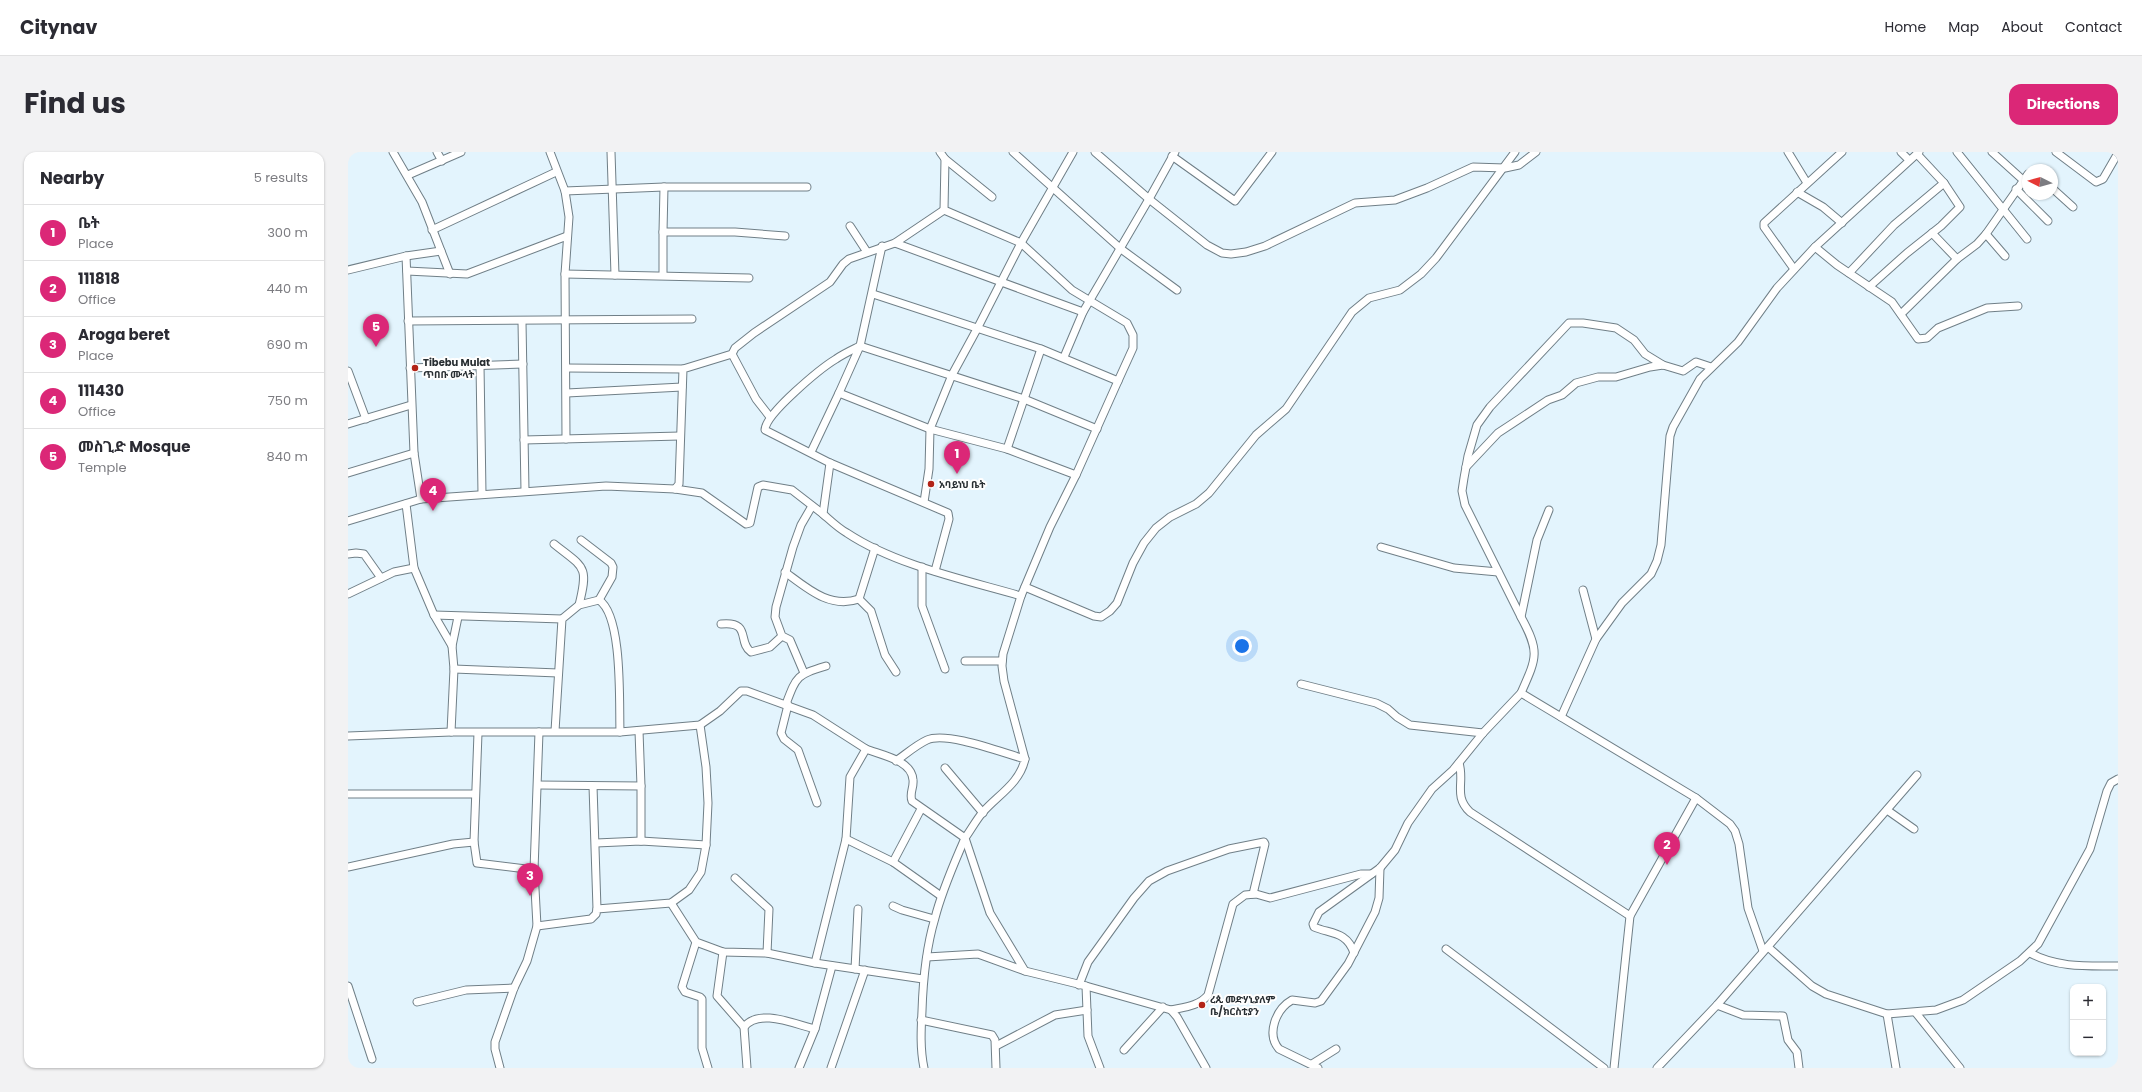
<!DOCTYPE html>
<html lang="en">
<head>
<meta charset="utf-8">
<style>
	:root { --surface:#fff; --page:#f2f2f3; --text:#2b2b33; --muted:#7c7c81; --line:#e1e1e2; --accent:#db2777 }
	body { margin:0; font-family:Poppins,"Noto Sans Ethiopic",sans-serif; background:var(--page); color:var(--text) }
	.controls { position:absolute; right:12px; bottom:12px; display:grid; overflow:hidden; border-radius:8px; box-shadow:0 1px 3px #0004 }
	.controls button { width:36px; height:36px; display:grid; place-items:center; padding:0; border:0; border-bottom:1px solid var(--line); background:var(--surface); color:var(--text); font:20px sans-serif }
	.compass { position:absolute; left:1674px; top:12px; width:36px; height:36px; border-radius:50%; background:var(--surface); box-shadow:0 1px 3px #0004; rotate:276deg }
	.you { position:absolute; left:894px; top:494px; width:14px; height:14px; margin:-10px; border:3px solid #fff; border-radius:50%; background:#1a73e8; box-shadow:0 0 0 6px #1a73e833 }
	.badge { display:grid; place-items:center; width:26px; height:26px; border-radius:50%; background:var(--accent); color:#fff; font-size:13px; font-weight:700 }
	.pin { position:absolute; translate:-50% -33px; filter:drop-shadow(0 1px 2px #0008) }
	.pin::after { content:''; position:absolute; top:21px; width:14px; height:12px; background:inherit; clip-path:polygon(0 0,100% 0,50% 100%) }
	.list { margin:0; padding:0; list-style:none }
	h2 { display:flex; justify-content:space-between; align-items:center; height:52px; margin:0; padding:0 16px; font-size:17px }
	h2 small { font-size:13px; font-weight:400; color:var(--muted) }
	.list li { display:grid; grid-template-columns:26px 1fr auto; gap:12px; align-items:center; box-sizing:border-box; height:56px; padding:0 16px; border-top:1px solid var(--line) }
	.list b { display:block; font-size:15px; white-space:nowrap }
	.list p { margin:0; font-size:13px; white-space:nowrap; color:var(--muted) }
	.list em { font-size:13px; font-style:normal; color:var(--muted) }
	.map { position:relative; flex:none; width:1770px; height:916px; overflow:hidden; border-radius:12px }
	header { display:flex; align-items:center; gap:24px; box-sizing:border-box; height:56px; padding:0 20px; background:var(--surface); border-bottom:1px solid var(--line) }
	header strong { font-size:19px }
	nav { display:flex; gap:22px; margin-inline-start:auto; font-size:14px }
	.intro { display:flex; align-items:center; justify-content:space-between; box-sizing:border-box; height:96px; padding:0 24px }
	h1 { margin:0; font-size:28px }
	.button { padding:10px 18px; border-radius:12px; background:var(--accent); color:#fff; font-size:14px; font-weight:700 }
	main { display:flex; gap:24px; padding:0 24px }
	aside { flex:1; background:var(--surface); border-radius:12px; box-shadow:0 1px 3px #0004 }
	.map>svg:first-child { display:block }
	.lines { fill:none; stroke-linecap:round; stroke-linejoin:round }
	.minor-casing { stroke:#707f87; stroke-width:9 }
	.minor { stroke:#fff; stroke-width:7 }
	.poi-dot { fill:#b22317; stroke:#fefefe; stroke-width:1.5 }
	.labels { text-anchor:middle; stroke-width:4; stroke-linejoin:round; paint-order:stroke }
	.poi-label { font-size:10px; font-weight:bold; fill:#282e32; stroke:#fefefe; text-anchor:start }
</style>
</head>
<body>
<header>
<strong>Citynav</strong>
<nav><a>Home</a><a>Map</a><a>About</a><a>Contact</a></nav>
</header>
<div class="intro"><h1>Find us</h1><a class="button">Directions</a></div>
<main>
<aside>
<h2>Nearby<small>5 results</small></h2>
<ul class="list">
<li><span class="badge">1</span><div><b>ቤት</b><p>Place</p></div><em>300 m</em></li>
<li><span class="badge">2</span><div><b>111818</b><p>Office</p></div><em>440 m</em></li>
<li><span class="badge">3</span><div><b>Aroga beret</b><p>Place</p></div><em>690 m</em></li>
<li><span class="badge">4</span><div><b>111430</b><p>Office</p></div><em>750 m</em></li>
<li><span class="badge">5</span><div><b>መስጊድ Mosque</b><p>Temple</p></div><em>840 m</em></li>
</ul>
</aside>
<div class="map">
<svg width="1770" height="916" viewBox="0 0 1770 916">
	<rect width="100%" height="100%" fill="#e3f4fd"/>
	<g class="lines">
		<defs>
			<g id="minor">
				<polyline points="45,0 74,50 102,122"/>
				<polyline points="89,0 94,9"/>
				<polyline points="202,0 217,39 221,65 217,122 218,287"/>
				<polyline points="263,0 267,123"/>
				<polyline points="592,0 597,7 596,58 673,91 724,138 779,171 785,183 785,196 770,229"/>
				<polyline points="665,0 773,97 829,138"/>
				<polyline points="747,0 801,47 859,93 874,101 883,102 898,100 917,94 1007,51 1047,48 1079,36 1125,15 1157,16 1171,13 1188,0"/>
				<polyline points="1440,0 1459,31"/>
				<polyline points="1553,0 1561,8"/>
				<polyline points="1609,0 1679,87"/>
				<polyline points="1644,0 1675,28"/>
				<polyline points="1708,0 1748,30 1755,27 1770,1"/>
				<polyline points="824,4 887,49 924,0"/>
				<polyline points="597,7 644,45"/>
				<polyline points="60,23 113,0"/>
				<polyline points="1704,36 1725,55"/>
				<polyline points="1668,37 1700,69"/>
				<polyline points="217,39 316,35 459,35"/>
				<polyline points="1449,40 1475,55 1494,71"/>
				<polyline points="502,74 519,100"/>
				<polyline points="84,78 208,20"/>
				<polyline points="315,80 316,35"/>
				<polyline points="1638,82 1657,104"/>
				<polyline points="547,91 735,160"/>
				<polyline points="534,94 512,194 491,241 582,277 659,297 728,323"/>
				<polyline points="1467,95 1489,113 1544,150 1570,187 1579,186 1590,176 1639,156 1670,154"/>
				<polyline points="58,104 66,301 73,347"/>
				<polyline points="1609,107 1629,92 1638,82 1680,22"/>
				<polyline points="1446,117 1416,75 1416,71 1494,0"/>
				<polyline points="0,118 58,104 93,99"/>
				<polyline points="59,119 119,122 219,84"/>
				<polyline points="1501,121 1546,73 1596,31"/>
				<polyline points="217,122 401,126"/>
				<polyline points="315,123 315,80 387,80 437,84"/>
				<polyline points="1521,135 1559,101 1593,74 1612,55 1596,31 1569,2"/>
				<polyline points="525,142 693,197 770,229 728,323 702,375 673,444 655,502 654,514 656,529 677,607"/>
				<polyline points="1553,162 1609,107 1584,81"/>
				<polyline points="60,169 344,167"/>
				<polyline points="174,170 177,339"/>
				<polyline points="384,202 408,247 422,265"/>
				<polyline points="716,205 735,160 801,47 827,0"/>
				<polyline points="132,213 134,342"/>
				<polyline points="62,216 175,212"/>
				<polyline points="219,216 335,217"/>
				<polyline points="0,219 18,267"/>
				<polyline points="219,241 334,235"/>
				<polyline points="0,272 63,253"/>
				<polyline points="176,288 332,284"/>
				<polyline points="659,297 693,197"/>
				<polyline points="463,300 491,241"/>
				<path d="M482,311l-7,51c8,7 15,14 24,19 48,32 119,47 174,63"/>
				<polyline points="1118,315 1150,281 1200,248 1214,243 1228,231 1250,225 1268,225 1302,215 1315,213 1335,219 1348,210 1363,215"/>
				<polyline points="0,321 66,301"/>
				<polyline points="327,337 331,332 335,217 384,202 387,196 406,181 482,130 495,112 501,107 547,91 596,58"/>
				<polyline points="576,350 581,317 582,277 604,223 629,177 673,91 725,0"/>
				<polyline points="58,352 66,416 86,463 104,494"/>
				<polyline points="0,369 73,347 258,334 327,337 354,341 398,372 402,371 410,335 415,333 444,338 475,362"/>
				<polyline points="233,388 263,411 265,415 264,425 251,448"/>
				<path d="M206,392c30,24 35,21 25,61"/>
				<polyline points="1033,395 1106,416 1150,420"/>
				<polyline points="527,396 511,447 523,459 537,503 548,520"/>
				<polyline points="0,402 8,401 16,402 33,426"/>
				<polyline points="574,415 574,454 597,517"/>
				<path d="M587,419l14,-52 -1,-6 -118,-50 -65,-33c0,-16 56,-62 71,-71 7,-5 16,-9 24,-13l164,53 73,30"/>
				<path d="M437,420c23,17 45,37 74,27"/>
				<polyline points="677,435 746,464 753,465 762,459 769,451 785,411 796,391 808,376 822,365 848,352 861,341 908,283 938,257 1004,160 1021,146 1052,138 1073,122 1088,106 1167,0"/>
				<polyline points="1235,438 1248,487"/>
				<polyline points="0,442 46,420 66,416"/>
				<polyline points="86,463 214,467"/>
				<polyline points="1173,465 1117,353 1114,339 1116,326 1120,304 1129,273 1142,255 1221,171 1235,171 1268,176 1286,188 1297,202 1315,213"/>
				<path d="M373,472c31,-3 16,18 30,28l19,-5 12,-11"/>
				<polyline points="617,509 654,509"/>
				<polyline points="106,517 210,521"/>
				<polyline points="456,521 442,488 434,484 427,465 428,455 445,395 453,373 464,354"/>
				<polyline points="953,532 1028,551 1040,557 1049,565 1062,573 1135,581"/>
				<path d="M1173,541c16,-36 19,-41 0,-76l16,-77 12,-30"/>
				<path d="M438,552c11,-29 11,-29 40,-38"/>
				<polyline points="440,553 433,581 436,587 450,598 469,651"/>
				<polyline points="1213,565 1248,487 1274,451 1303,422 1309,409 1313,393 1322,284 1325,275 1352,227 1390,190 1429,136 1467,95 1571,0"/>
				<path d="M207,579l7,-112 17,-14 20,-5c24,16 20,103 21,132"/>
				<polyline points="291,579 293,634"/>
				<polyline points="103,580 106,517 104,494 110,465"/>
				<polyline points="130,581 126,690 129,711 186,718"/>
				<polyline points="0,584 103,580 272,580 352,573 372,559 393,539 399,539 465,563 518,597 502,625 498,687 467,811"/>
				<path d="M518,597c15,6 46,11 47,31 1,8 -4,13 -1,21l53,37c-11,26 -23,52 -30,80 -9,30 -12,61 -13,93 -1,19 -2,38 2,57"/>
				<path d="M548,609c10,-7 20,-16 31,-21 20,-9 76,13 98,19 -5,24 -27,36 -42,53 -7,8 -12,18 -18,26l25,75 35,58 -47,-17 -51,3"/>
				<path d="M1111,611c6,19 -6,33 11,49l160,104"/>
				<polyline points="597,616 635,661"/>
				<polyline points="190,633 293,634 293,689"/>
				<polyline points="245,634 249,757"/>
				<polyline points="0,642 127,642"/>
				<polyline points="1348,646 1382,672 1387,679 1391,692 1400,756 1415,799"/>
				<polyline points="1539,658 1566,677"/>
				<polyline points="498,687 545,710 593,744"/>
				<polyline points="248,691 293,689 358,693"/>
				<polyline points="545,710 573,657"/>
				<polyline points="0,715 105,692 126,690"/>
				<polyline points="387,726 421,757 419,801"/>
				<polyline points="323,751 348,790 375,800 419,801 467,811 575,827"/>
				<polyline points="545,754 554,758 586,767"/>
				<polyline points="189,774 243,767 248,762 249,757 323,751 341,738 353,720 358,693 360,651 358,615 352,573"/>
				<polyline points="348,790 334,835 337,840 352,845 354,847 354,896 360,916"/>
				<polyline points="1420,795 1464,834 1478,842 1539,862 1588,858 1615,848 1672,809 1690,792 1742,697 1759,639 1763,631 1770,627"/>
				<polyline points="1098,797 1256,916"/>
				<polyline points="375,800 369,844 396,875 399,916"/>
				<path d="M1006,801c-7,-22 -24,-19 -40,-26l-1,-3 6,-12 61,-44 15,-18 13,-27 24,-34 21,-19 30,-37 38,-40 175,105 -66,118 -16,152"/>
				<path d="M1682,801c27,15 58,13 88,13"/>
				<polyline points="507,817 510,757"/>
				<polyline points="677,819 738,834 740,884 752,916"/>
				<polyline points="731,833 740,810 786,746 801,729 819,719 881,697 916,690 917,692 905,742"/>
				<polyline points="0,834 24,907"/>
				<polyline points="738,834 823,858 829,865 858,916"/>
				<polyline points="69,850 118,838 166,836"/>
				<polyline points="1369,853 1395,863 1435,864 1440,888 1449,900 1451,916"/>
				<path d="M823,858c14,-3 28,-4 37,-15l25,-91 12,-9 11,-1 14,4 91,-24h10"/>
				<polyline points="1568,861 1612,916"/>
				<polyline points="1539,862 1548,916"/>
				<polyline points="573,868 644,883 647,888 648,916"/>
				<path d="M396,875c15,-19 50,-3 71,2"/>
				<polyline points="648,894 707,863 739,858"/>
				<polyline points="776,898 815,855"/>
				<polyline points="964,912 988,897"/>
				<polyline points="152,916 147,897 147,890 166,836 179,809 189,774 186,718 191,580"/>
				<polyline points="451,916 467,877 484,814"/>
				<polyline points="483,916 517,818"/>
				<path d="M970,916l-39,-19c-13,-15 -3,-40 13,-49l23,3 6,-2 27,-37 27,-52 4,-14 1,-30"/>
				<polyline points="1309,916 1369,853 1569,623"/>
			</g>
		</defs>
		<use href="#minor" class="minor-casing"/>
		<use href="#minor" class="minor"/>
	</g>
	<g class="poi-dot">
		<circle cx="67" cy="216" r="4"/>
		<circle cx="583" cy="332" r="4"/>
		<circle cx="854" cy="853" r="4"/>
	</g>
	<g class="labels">
		<g class="poi-label">
			<text x="75" y="214">Tibebu Mulat<tspan x="75" dy="12">ጥበቡ ሙላት</tspan></text>
			<text x="591" y="336">አባይነህ ቤት</text>
			<text x="862" y="851">ረጲ መድሃኒያለም<tspan x="862" dy="12">ቤ/ክርስቲያን</tspan></text>
		</g>
	</g>
</svg>
<div class="controls">
<button>+</button>
<button>−</button>
</div>
<svg class="compass" viewBox="-18 -18 36 36"><path d="M0-13l5 13h-10z" fill="#e53935"/><path d="M0 13l5-13h-10z" fill="#7c7c81"/></svg>
<div class="you"></div>
<div class="pin badge" style="left:609px;top:322px">1</div>
<div class="pin badge" style="left:1319px;top:713px">2</div>
<div class="pin badge" style="left:182px;top:744px">3</div>
<div class="pin badge" style="left:85px;top:359px">4</div>
<div class="pin badge" style="left:28px;top:195px">5</div>
</div>
</main>
</body>
</html>
